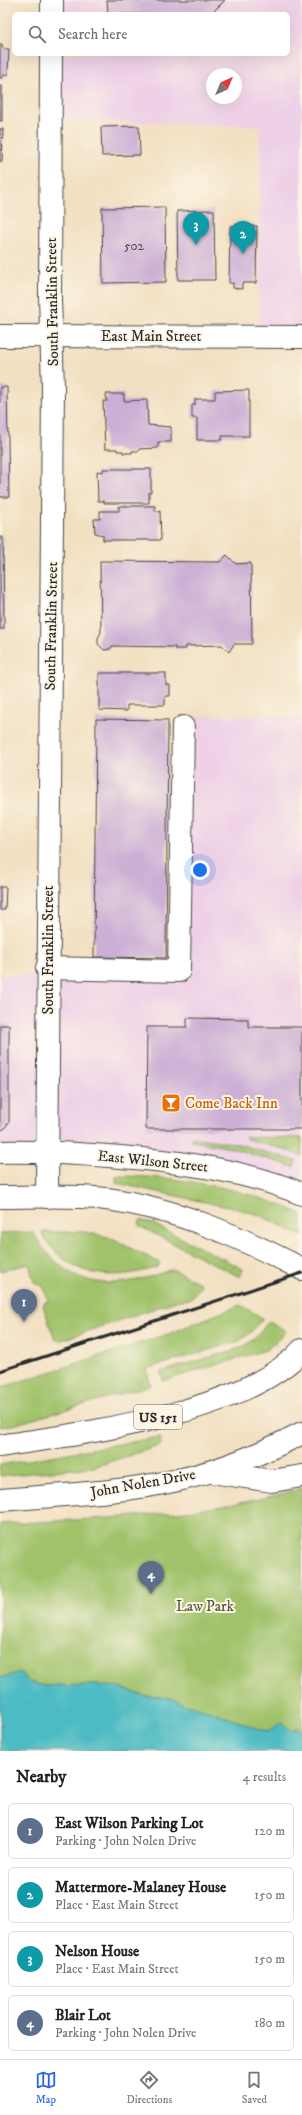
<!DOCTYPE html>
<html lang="en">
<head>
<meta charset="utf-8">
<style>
	:root { --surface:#fff; --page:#f6f6f6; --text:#222; --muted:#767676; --line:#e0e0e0; --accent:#2563eb }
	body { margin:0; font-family:"IM FELL DW Pica",serif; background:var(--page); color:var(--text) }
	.compass { position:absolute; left:206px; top:68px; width:36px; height:36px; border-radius:50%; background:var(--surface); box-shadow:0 4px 16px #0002; rotate:44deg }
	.you { position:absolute; left:200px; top:870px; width:14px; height:14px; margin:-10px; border:3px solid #fff; border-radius:50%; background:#1a73e8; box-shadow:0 0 0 6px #1a73e833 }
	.badge { display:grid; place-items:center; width:26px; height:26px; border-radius:50%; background:var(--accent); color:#fff; font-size:13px; font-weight:700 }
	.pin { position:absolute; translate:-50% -33px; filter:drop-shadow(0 1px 2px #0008) }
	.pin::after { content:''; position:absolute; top:21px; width:14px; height:12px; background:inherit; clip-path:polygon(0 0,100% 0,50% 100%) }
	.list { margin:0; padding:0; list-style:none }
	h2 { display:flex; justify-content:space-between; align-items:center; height:52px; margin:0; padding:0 16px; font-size:17px }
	h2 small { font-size:13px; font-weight:400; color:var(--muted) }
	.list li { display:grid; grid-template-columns:26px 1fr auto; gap:12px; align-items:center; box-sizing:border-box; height:56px; margin:0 8px 8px; padding:0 8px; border:1px solid var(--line); border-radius:6px }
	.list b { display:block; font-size:15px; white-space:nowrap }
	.list p { margin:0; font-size:13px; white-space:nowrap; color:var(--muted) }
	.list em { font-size:13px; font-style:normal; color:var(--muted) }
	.icon { flex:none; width:22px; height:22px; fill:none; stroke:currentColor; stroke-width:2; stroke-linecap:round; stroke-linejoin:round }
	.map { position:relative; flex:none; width:302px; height:1751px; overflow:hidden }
	.search { position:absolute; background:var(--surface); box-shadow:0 4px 16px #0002; left:12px; right:12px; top:12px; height:44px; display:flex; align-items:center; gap:10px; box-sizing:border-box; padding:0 14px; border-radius:6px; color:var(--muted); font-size:15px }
	.sheet { height:308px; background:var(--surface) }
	nav { display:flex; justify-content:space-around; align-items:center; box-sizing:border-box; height:56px; border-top:1px solid var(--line); background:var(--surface); font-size:11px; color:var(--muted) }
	nav a { display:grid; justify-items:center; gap:2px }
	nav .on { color:var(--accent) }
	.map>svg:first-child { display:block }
	.built { fill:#eed0e7; fill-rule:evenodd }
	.green { fill:#a0c26b; stroke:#66764b }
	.water { fill:#4dbbc3; stroke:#3c7377 }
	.building { fill:#ccafd5 }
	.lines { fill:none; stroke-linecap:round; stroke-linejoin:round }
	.minor-casing { stroke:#494642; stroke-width:24 }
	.major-casing { stroke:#494642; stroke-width:24 }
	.minor { stroke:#fff; stroke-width:22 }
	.major { stroke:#fff; stroke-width:22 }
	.rail { stroke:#2b2b2b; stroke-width:3 }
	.labels { text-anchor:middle; stroke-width:4; stroke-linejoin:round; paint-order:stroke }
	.number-label { font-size:13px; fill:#534c56 }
	.shield { fill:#fcf5e5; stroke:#6a6863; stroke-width:1 }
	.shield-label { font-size:14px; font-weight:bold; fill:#2b2b2b }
	.street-label { font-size:15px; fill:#2b2b2b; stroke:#fcf5e5 }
	.food-label { font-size:15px; fill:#c56008; stroke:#fcf5e5; text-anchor:start }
	.park-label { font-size:15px; fill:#4e583e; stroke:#fcf5e5 }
</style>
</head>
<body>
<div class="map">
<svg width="302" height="1751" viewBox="0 0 302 1751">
	<rect width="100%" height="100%" fill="#fcf5e5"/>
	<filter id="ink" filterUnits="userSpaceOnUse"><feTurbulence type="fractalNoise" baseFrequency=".025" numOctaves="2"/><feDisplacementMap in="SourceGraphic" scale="8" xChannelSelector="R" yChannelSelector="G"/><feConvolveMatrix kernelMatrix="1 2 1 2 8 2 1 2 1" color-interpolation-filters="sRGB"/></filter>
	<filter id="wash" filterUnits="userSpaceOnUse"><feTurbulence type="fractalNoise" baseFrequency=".012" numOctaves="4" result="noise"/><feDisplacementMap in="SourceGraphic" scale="16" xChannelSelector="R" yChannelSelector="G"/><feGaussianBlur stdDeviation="0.9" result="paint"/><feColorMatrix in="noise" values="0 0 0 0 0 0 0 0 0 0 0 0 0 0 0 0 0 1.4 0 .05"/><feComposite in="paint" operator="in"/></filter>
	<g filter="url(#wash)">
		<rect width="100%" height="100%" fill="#f2e0c2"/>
		<g class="built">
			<path d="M52,0h250v337l-43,-1 1,-210 -209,-7v-65h237v-40h-236zM212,74h24v24h-24z"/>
			<polygon points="191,716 302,716 302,1194 267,1181 0,1152 0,975 187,975"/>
		</g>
		<g class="green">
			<polygon points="192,1137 238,1144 296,1161 294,1167 231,1148 192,1141"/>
			<polygon points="245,1137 302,1138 302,1156 270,1145 246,1139"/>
			<path d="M116,1176c64,0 127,12 186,38v22l-43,-21 -17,-5 -126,-27z"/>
			<polygon points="140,1220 153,1224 243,1269 240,1277 139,1226"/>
			<path d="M33,1232c34,59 81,60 139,37l28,14 1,4 -11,12 -11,1 -120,41 -5,-4 -11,-31 1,-3 4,-2 -5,-15 -9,-4 -5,-18 -29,7v-38z"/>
			<path d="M42,1232h42l24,5 52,26 -2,4c-36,11 -73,14 -102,-15 -5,-5 -12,-12 -14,-20z"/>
			<polygon points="240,1305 263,1318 249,1334 239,1341 146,1369 151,1385 13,1425 0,1427 0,1388 168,1334"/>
			<polygon points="269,1321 286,1331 278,1340 266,1350 163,1381 161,1372 243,1347 256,1337"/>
			<polygon points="159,1437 161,1445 94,1467 0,1476 0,1465"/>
			<path d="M302,1488v243l-4,-3 -6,3 -31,-1 -56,-21 -20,-4 -14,-7 -26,-2 -28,-9 -20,-2 -52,1 -16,-4 -9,-10 -15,5h-5v-153c101,-6 204,-7 302,-36z"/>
		</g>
		<polygon class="water" points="20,1672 29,1682 45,1686 97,1685 117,1687 145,1696 171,1698 185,1705 205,1709 261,1730 268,1731 281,1723 292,1731 298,1728 302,1731 302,1751 0,1751 0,1677 5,1677"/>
		<g id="blocks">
			<g class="building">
				<polygon points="107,0 225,0 211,14 108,14"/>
				<polygon points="0,44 2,44 3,49 9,49 8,75 3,75 3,78 0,78"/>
				<rect x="0" y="86" width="2" height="35"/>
				<polygon points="139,126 140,155 102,156 101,127"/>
				<polygon points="0,129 3,129 2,162 0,161"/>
				<polygon points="165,207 166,282 103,283 102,208"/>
				<polygon points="214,210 215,280 178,280 177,211"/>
				<polygon points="230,226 257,226 256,283 242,283 242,289 233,288 233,283 229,283"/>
				<polygon points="0,387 7,387 9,497 0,497"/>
				<polygon points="249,390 249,436 222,436 222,440 197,440 197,418 192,418 192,405 195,405 195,399 215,399 215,391"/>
				<polygon points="106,394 124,394 124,401 147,400 148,425 171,427 171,442 158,442 158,448 139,449 139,451 132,451 132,453 123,453 123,451 117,451 117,449 105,449 103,401 107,401"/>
				<polygon points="103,469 151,469 151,492 149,492 149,503 104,503 104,501 98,501 97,471 103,472"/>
				<polygon points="119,506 155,506 155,511 160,511 161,540 103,540 103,535 95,533 94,519 100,519 100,511 119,511"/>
				<polygon points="0,537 3,537 4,629 0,629"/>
				<polygon points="227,555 236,564 251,563 252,644 234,644 229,652 222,645 186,646 186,649 175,649 175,647 112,646 110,649 104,650 98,644 98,638 101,632 100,561 220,562"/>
				<polygon points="99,673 166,673 166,685 170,685 170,696 165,696 165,705 127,705 127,711 99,710"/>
				<polygon points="96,719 168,720 166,958 94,957"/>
				<polygon points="0,887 6,887 5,910 0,910"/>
				<polygon points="187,1018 248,1019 248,1027 302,1027 302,1129 146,1129 147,1027 187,1027"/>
				<polygon points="0,1025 9,1025 9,1122 4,1129 0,1130"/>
			</g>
		</g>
	</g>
	<g filter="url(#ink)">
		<use href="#blocks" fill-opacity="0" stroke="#494642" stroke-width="1"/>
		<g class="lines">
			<defs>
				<g id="minor">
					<polyline points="52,14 52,0"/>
					<polyline points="0,336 302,337"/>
					<polyline points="47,968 179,971 183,727"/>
					<path d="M0,1152c41,-1 81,2 121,5 62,5 123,13 181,37"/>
					<path d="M0,1197c35,0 71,-2 106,2 70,9 134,38 196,70"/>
					<polyline points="47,1197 53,387 50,298 51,54"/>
				</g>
				<g id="major">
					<path d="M0,1446c83,-13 244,-32 302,-96"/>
					<polyline points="212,1472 272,1481 302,1476"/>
					<path d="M0,1500c59,-5 120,-7 178,-20 43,-9 85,-27 124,-47"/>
				</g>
			</defs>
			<use href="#minor" class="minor-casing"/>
			<use href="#major" class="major-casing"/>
			<use href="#minor" class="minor"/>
			<use href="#major" class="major"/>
			<polyline class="rail" points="0,1371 302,1273"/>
		</g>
	</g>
	<defs>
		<symbol id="bar-square" viewBox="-11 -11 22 22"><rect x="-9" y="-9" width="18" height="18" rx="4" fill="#e8710a" stroke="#fcf5e5"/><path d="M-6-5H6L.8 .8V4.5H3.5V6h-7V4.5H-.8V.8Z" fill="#fff"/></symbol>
	</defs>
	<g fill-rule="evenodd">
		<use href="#bar-square" x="160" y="1092" width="22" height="22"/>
	</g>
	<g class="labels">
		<g class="number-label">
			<text x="134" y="250">502</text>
		</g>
		<rect class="shield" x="134" y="1405" width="48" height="24" rx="3"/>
		<g class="shield-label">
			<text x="158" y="1422">US 151</text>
		</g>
		<g class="street-label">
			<text transform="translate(52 302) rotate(-91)" y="5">South Franklin Street</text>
			<text x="151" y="341">East Main Street</text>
			<text transform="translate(51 626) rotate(-89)" y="5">South Franklin Street</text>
			<text transform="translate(48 950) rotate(-90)" y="5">South Franklin Street</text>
			<text transform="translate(153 1161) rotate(6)" y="5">East Wilson Street</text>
			<text transform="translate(143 1483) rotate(-10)" y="5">John Nolen Drive</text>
		</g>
		<g class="food-label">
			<text x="185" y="1108">Come Back Inn</text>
		</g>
		<g class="park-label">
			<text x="205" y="1611">Law Park</text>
		</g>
	</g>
</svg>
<svg class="compass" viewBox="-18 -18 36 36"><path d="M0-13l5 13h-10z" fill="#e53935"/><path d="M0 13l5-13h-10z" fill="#767676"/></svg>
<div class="you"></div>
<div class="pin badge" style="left:24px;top:1322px;background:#5c6f8a">1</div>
<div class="pin badge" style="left:243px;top:254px;background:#0f9aa8">2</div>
<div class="pin badge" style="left:196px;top:245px;background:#0f9aa8">3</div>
<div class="pin badge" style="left:151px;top:1594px;background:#5c6f8a">4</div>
<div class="search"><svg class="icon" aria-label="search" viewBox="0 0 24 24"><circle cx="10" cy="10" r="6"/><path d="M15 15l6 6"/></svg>Search here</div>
</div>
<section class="sheet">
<h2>Nearby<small>4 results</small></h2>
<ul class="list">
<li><span class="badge" style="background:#5c6f8a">1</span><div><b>East Wilson Parking Lot</b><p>Parking · John Nolen Drive</p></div><em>120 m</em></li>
<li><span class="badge" style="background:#0f9aa8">2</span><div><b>Mattermore-Malaney House</b><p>Place · East Main Street</p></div><em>150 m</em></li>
<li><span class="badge" style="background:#0f9aa8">3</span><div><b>Nelson House</b><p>Place · East Main Street</p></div><em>150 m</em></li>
<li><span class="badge" style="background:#5c6f8a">4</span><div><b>Blair Lot</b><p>Parking · John Nolen Drive</p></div><em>180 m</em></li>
</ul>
</section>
<nav>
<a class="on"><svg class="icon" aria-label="map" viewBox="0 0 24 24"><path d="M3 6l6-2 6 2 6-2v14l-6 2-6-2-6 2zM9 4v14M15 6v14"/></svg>Map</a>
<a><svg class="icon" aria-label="directions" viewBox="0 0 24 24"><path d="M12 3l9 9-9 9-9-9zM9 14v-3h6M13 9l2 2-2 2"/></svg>Directions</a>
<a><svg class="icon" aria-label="saved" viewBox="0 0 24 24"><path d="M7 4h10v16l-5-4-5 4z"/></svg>Saved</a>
</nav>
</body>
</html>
